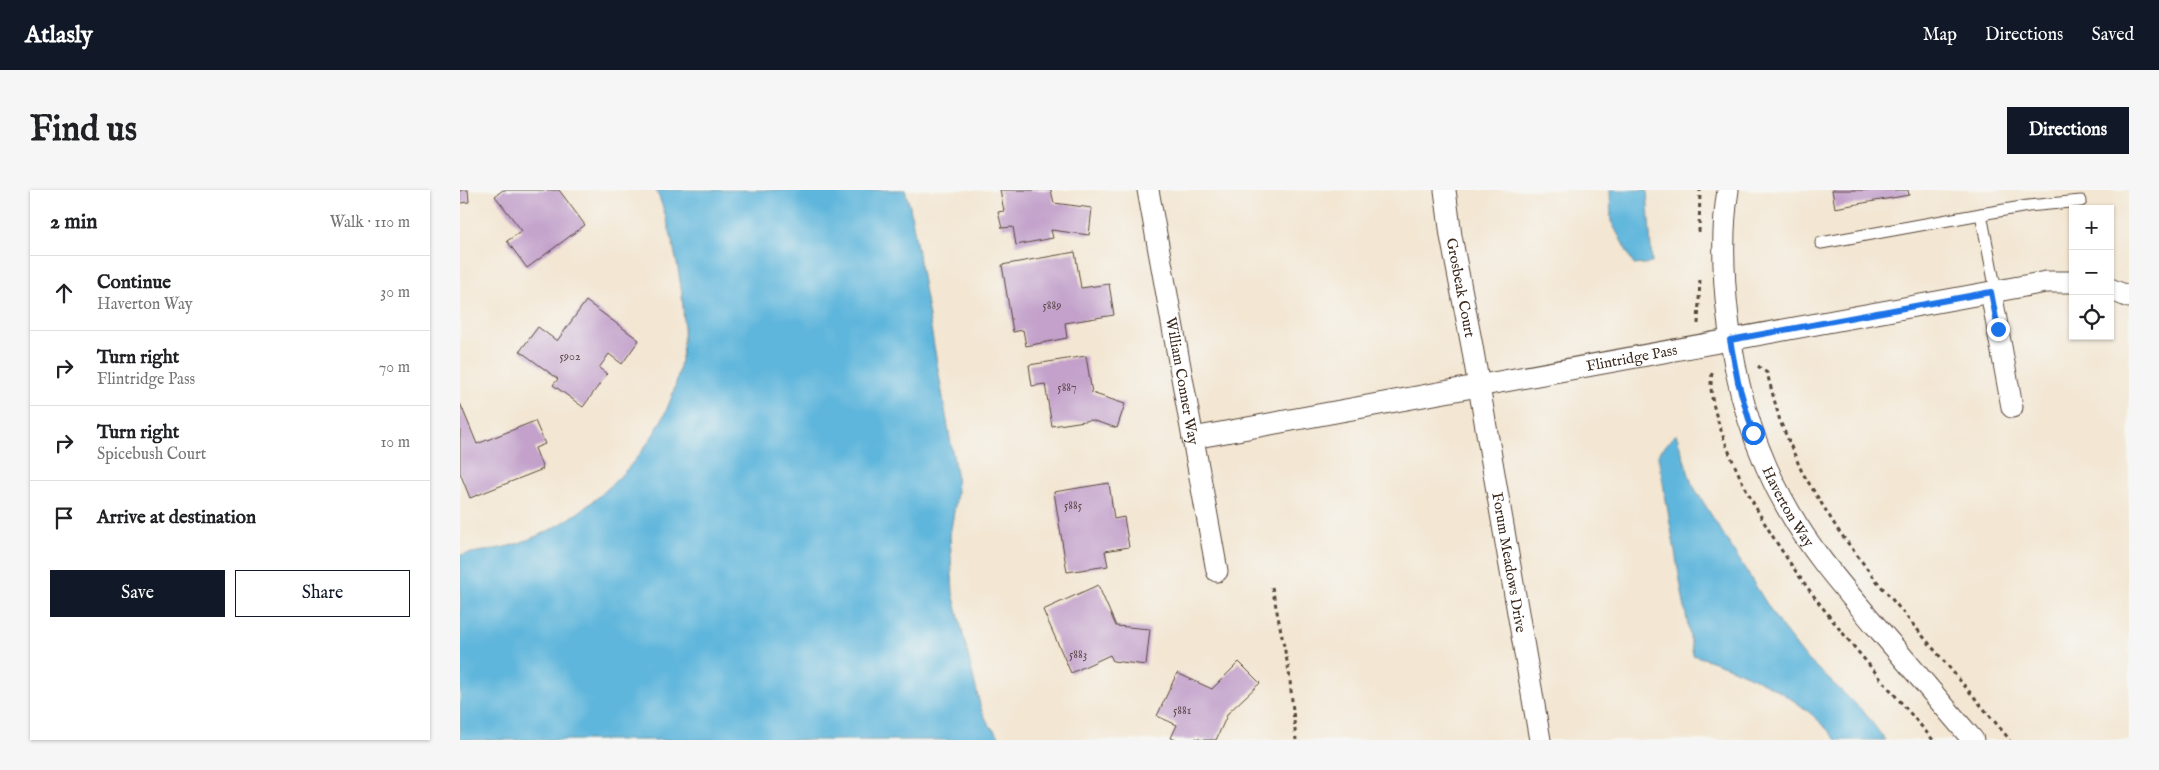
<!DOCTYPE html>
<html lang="en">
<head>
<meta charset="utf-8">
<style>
	:root { --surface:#fff; --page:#f6f6f6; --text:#202124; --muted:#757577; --line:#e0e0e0; --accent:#111827 }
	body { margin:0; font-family:"IM FELL English",serif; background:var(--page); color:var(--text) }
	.controls { position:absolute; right:15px; top:15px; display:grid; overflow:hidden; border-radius:0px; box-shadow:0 1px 4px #0004 }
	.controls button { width:45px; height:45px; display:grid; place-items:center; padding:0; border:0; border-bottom:1px solid var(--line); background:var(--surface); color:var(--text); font:25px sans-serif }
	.stop { position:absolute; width:15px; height:15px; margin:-11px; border:4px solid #1a73e8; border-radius:50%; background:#fff }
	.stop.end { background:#1a73e8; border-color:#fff; box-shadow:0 1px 5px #0008 }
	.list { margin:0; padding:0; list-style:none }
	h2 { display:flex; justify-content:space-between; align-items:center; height:65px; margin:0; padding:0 20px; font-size:21px }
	h2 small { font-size:16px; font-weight:400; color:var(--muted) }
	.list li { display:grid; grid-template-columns:32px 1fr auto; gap:15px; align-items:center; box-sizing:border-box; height:75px; padding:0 20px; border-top:1px solid var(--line) }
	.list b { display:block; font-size:19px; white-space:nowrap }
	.list p { margin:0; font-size:16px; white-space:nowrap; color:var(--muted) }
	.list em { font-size:16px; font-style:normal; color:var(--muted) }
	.actions { display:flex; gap:10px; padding:15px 20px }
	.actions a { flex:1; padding:11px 0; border:1px solid var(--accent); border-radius:0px; text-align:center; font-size:18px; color:var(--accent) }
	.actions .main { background:var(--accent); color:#fff }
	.icon { flex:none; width:28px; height:28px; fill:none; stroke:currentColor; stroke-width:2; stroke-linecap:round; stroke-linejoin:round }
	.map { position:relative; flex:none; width:1669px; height:550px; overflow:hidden; border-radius:0px }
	header { display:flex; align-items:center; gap:30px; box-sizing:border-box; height:70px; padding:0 25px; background:var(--accent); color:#fff }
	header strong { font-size:24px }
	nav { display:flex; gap:28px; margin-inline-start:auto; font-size:18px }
	.intro { display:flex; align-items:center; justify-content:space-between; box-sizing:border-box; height:120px; padding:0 30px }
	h1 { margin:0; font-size:35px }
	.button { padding:12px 22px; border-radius:0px; background:var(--accent); color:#fff; font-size:18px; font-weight:700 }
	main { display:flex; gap:30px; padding:0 30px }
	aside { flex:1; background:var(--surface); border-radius:0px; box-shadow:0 1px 4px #0004 }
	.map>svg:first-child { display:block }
	.water { fill:#5fb6dc; stroke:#4d707d }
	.building { fill:#c3a1cb }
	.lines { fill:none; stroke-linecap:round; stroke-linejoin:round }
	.lane-casing { stroke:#574639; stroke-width:13 }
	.street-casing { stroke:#574639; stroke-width:23 }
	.path { stroke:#574639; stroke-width:3; stroke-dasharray:4 4; stroke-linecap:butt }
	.lane { stroke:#fff; stroke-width:11 }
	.street { stroke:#fff; stroke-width:21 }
	.route { stroke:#1a73e8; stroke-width:6 }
	.labels { text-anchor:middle; stroke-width:4.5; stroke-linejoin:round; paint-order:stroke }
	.number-label { font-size:12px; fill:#5d4849 }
	.street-label { font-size:15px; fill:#3b2a1e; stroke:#f6f6f2 }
</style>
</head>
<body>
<header>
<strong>Atlasly</strong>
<nav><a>Map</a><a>Directions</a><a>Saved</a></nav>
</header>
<div class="intro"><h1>Find us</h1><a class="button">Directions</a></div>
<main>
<aside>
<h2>2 min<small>Walk · 110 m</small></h2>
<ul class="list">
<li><svg class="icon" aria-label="ahead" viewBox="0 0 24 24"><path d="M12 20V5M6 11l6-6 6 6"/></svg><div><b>Continue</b><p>Haverton Way</p></div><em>30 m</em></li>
<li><svg class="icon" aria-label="right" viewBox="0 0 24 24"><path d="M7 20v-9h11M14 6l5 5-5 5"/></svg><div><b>Turn right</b><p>Flintridge Pass</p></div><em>70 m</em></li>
<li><svg class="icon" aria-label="right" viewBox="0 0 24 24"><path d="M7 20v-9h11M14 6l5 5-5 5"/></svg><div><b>Turn right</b><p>Spicebush Court</p></div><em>10 m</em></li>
<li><svg class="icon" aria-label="arrive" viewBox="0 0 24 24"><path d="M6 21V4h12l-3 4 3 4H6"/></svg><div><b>Arrive at destination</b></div></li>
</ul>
<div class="actions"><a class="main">Save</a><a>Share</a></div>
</aside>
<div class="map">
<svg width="1669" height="550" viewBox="0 0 1669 550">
	<rect width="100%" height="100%" fill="#f6f6f2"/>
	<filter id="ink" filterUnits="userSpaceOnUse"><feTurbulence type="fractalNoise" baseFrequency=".02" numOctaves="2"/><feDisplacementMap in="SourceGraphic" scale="10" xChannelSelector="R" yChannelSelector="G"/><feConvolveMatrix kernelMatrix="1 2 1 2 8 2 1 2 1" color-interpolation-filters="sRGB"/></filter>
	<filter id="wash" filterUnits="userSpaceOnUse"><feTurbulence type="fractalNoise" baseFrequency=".0096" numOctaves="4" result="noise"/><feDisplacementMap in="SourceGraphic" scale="20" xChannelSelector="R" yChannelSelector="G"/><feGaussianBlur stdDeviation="1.12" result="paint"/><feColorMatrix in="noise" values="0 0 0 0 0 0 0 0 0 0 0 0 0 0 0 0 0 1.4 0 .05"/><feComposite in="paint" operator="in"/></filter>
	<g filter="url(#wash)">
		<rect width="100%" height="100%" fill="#f3e6d2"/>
		<g class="water">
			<path d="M196,0h249l5,17 46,266 1,21 -7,41 3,58 28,116 7,14 14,17h-542v-185c22,-4 45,-6 67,-15 30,-11 56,-29 79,-50 72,-65 90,-138 70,-231 -5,-24 -10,-46 -20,-69z"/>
			<polygon points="1150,0 1187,0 1192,73 1174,75 1151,31"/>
			<path d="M1216,244l16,50 88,141 25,32 60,56 20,27h-49c-33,-44 -92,-69 -143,-85l-35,-201z"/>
		</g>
		<g id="blocks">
			<g class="building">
				<polygon points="0,0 8,0 9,12 0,13"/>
				<polygon points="43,0 99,0 125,35 67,78 47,51 62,41 35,6"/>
				<polygon points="540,0 591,0 594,13 632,18 629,45 591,40 593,48 556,55 553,37 542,38 538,22 544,21"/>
				<polygon points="1372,0 1448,0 1449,5 1375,18"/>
				<polygon points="615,62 621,98 649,94 654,125 605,133 607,148 566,156 563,140 553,142 542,75"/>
				<polygon points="126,111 179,150 162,174 149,164 139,178 147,184 123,217 93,195 98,189 60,161 78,137 97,151"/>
				<polygon points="626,166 632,203 665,214 657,238 631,230 592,236 585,194 572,196 569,175"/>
				<polygon points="0,213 17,254 75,231 85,254 75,258 83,279 10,308 0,283"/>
				<polygon points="649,293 654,329 664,327 669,357 645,361 648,376 607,382 594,302"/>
				<polygon points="638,395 656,436 690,439 686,475 653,471 650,465 611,483 583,420"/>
				<polygon points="779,472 800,493 768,523 756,550 742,550 736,548 735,550 716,550 711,548 717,535 697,526 717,483 752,499"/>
			</g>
		</g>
	</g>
	<g filter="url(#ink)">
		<use href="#blocks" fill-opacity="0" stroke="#574639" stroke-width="1"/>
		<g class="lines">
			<defs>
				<g id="lane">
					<polyline points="1521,24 1568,16 1621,11"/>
					<polyline points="1361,53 1521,24 1536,101"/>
				</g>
				<g id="street">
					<path id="s1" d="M688,0l69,381"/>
					<path id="s2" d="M985,0l6,46 21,110 68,394"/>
					<path id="s3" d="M1268,0c-7,43 -5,85 0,128 7,68 26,133 61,193 23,41 55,77 86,114 33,38 65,77 98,115"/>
					<polyline points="1650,99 1669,107"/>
					<polyline points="1531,102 1552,217"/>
					<path id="s4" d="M733,248l853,-156h27"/>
				</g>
			</defs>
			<use href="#lane" class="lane-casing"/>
			<use href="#street" class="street-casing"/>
			<g class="path">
				<polyline points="1239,42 1240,0"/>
				<polyline points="1238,134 1240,88"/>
				<polyline points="1298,176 1307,183 1320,231 1342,282 1378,340 1415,389 1550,550"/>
				<path d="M1252,183c-4,23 5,45 12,66 44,117 130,207 209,301"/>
				<polyline points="812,397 829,481 836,550"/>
			</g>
			<use href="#lane" class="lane"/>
			<use href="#street" class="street"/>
		</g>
	</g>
	<g class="lines" filter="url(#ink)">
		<polyline class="route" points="1293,243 1278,192 1270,150 1531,102 1538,139"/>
	</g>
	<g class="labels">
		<g class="number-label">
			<text x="592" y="119">5889</text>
			<text x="110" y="170">5902</text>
			<text x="607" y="201">5887</text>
			<text x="613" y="319">5885</text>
			<text x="618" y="468">5883</text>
			<text x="722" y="524">5881</text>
		</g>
		<g class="street-label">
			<text dy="5" stroke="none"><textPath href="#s2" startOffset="99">Grosbeak Court</textPath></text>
			<text dy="5" stroke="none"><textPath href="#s4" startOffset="446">Flintridge Pass</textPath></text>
			<text dy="5" stroke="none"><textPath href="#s1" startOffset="194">William Conner Way</textPath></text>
			<text dy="5" stroke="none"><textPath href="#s3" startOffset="328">Haverton Way</textPath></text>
			<text dy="5" stroke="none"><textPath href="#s2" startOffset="378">Forum Meadows Drive</textPath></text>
		</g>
	</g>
</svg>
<div class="controls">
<button>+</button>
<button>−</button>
<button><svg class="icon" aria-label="locate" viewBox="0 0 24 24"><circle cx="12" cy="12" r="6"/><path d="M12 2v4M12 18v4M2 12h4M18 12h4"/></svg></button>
</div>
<div class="stop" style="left:1293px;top:243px"></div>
<div class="stop end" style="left:1538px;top:139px"></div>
</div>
</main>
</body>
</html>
